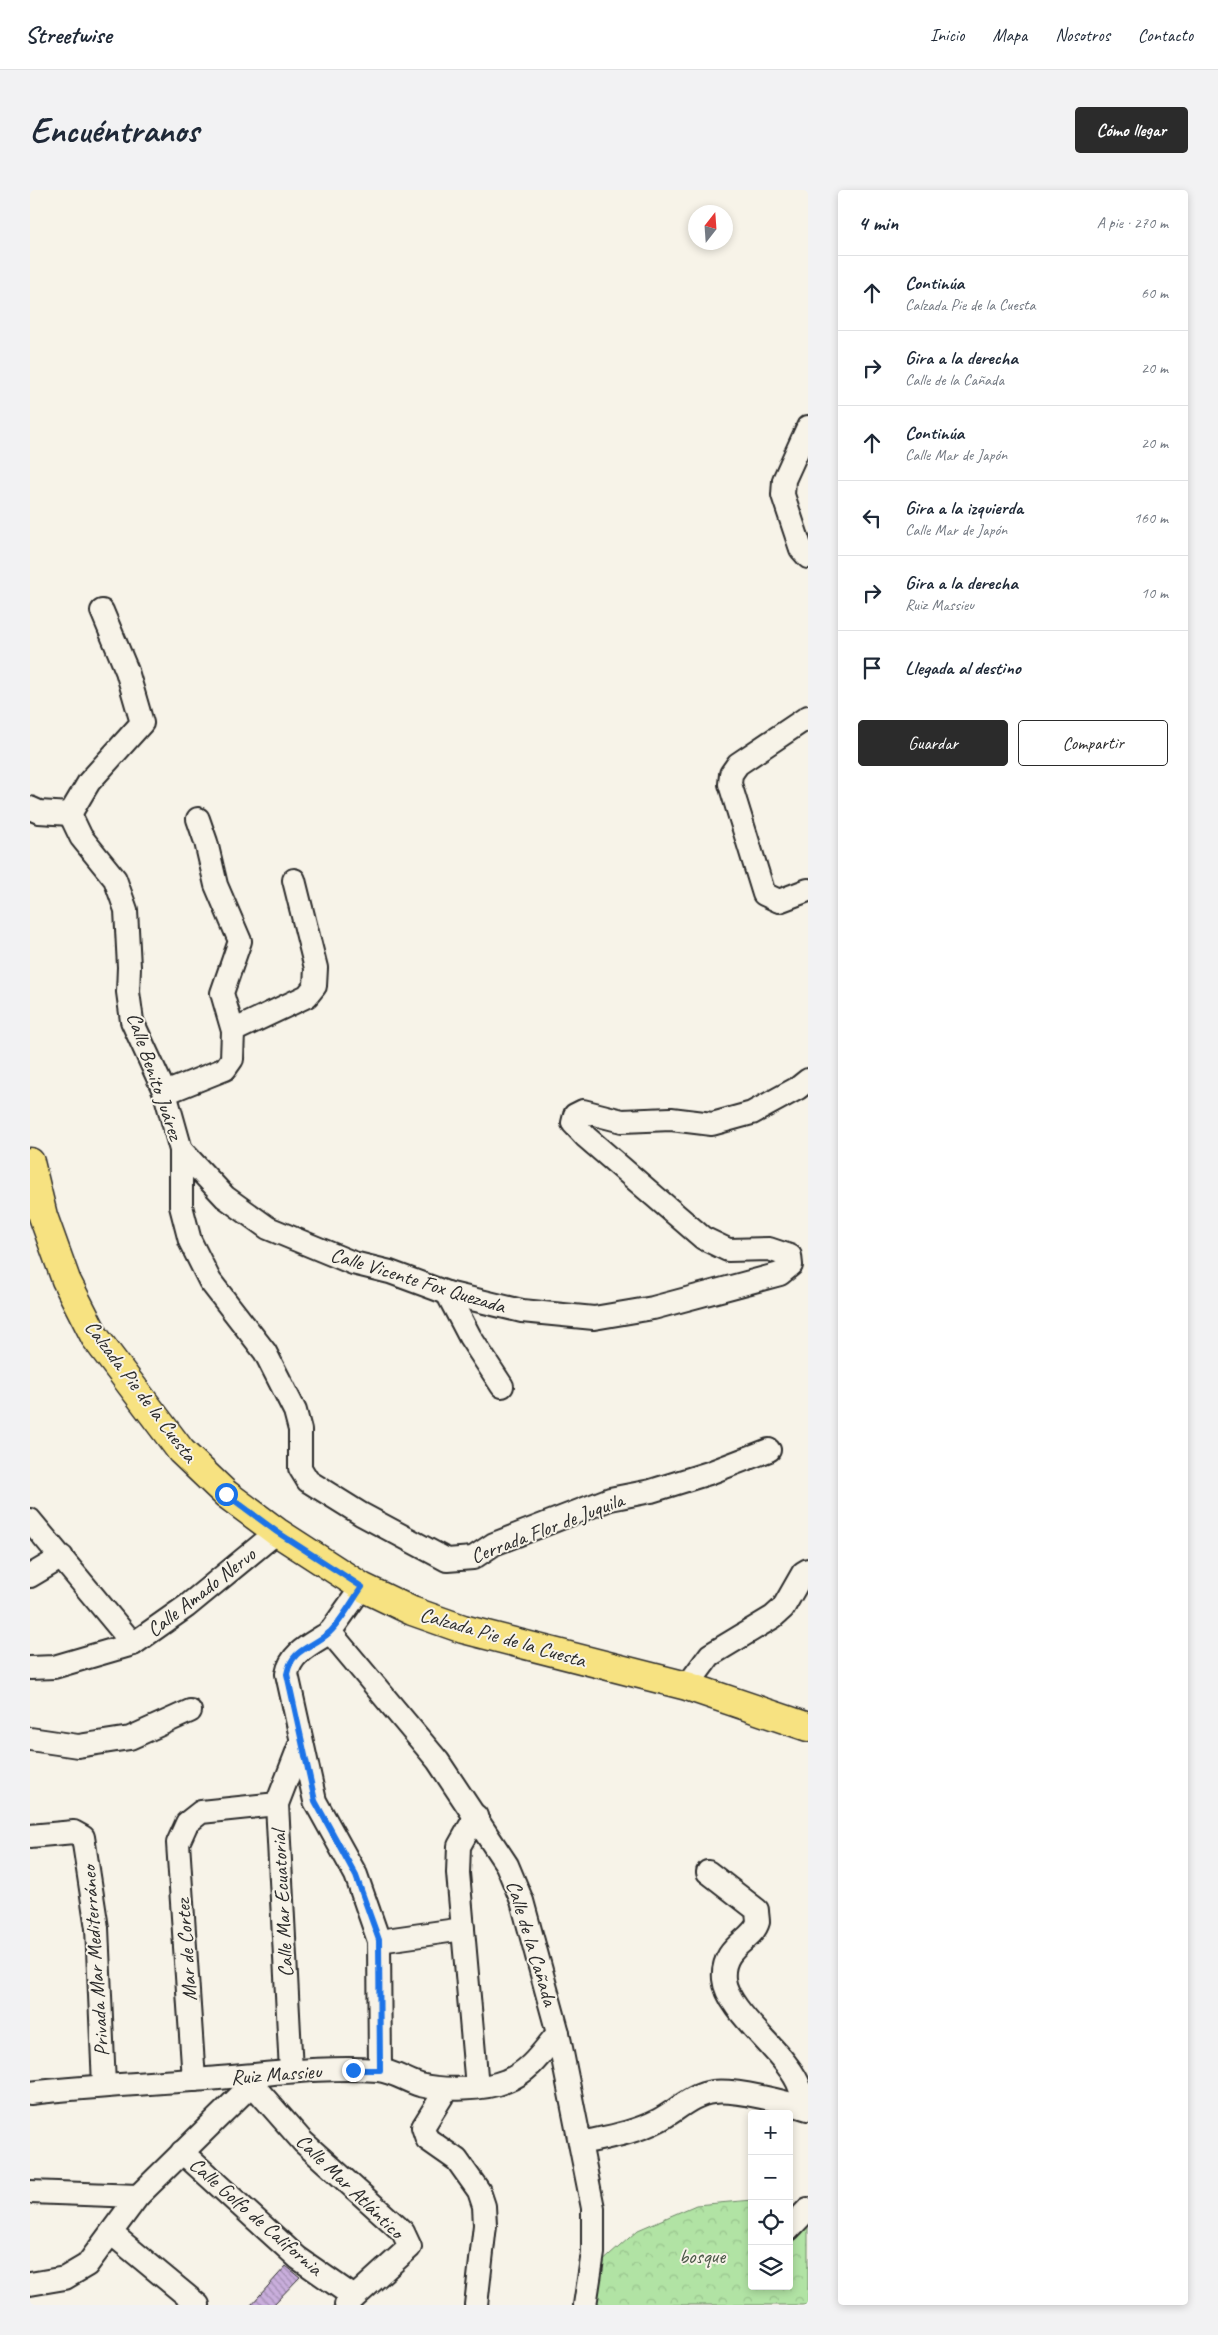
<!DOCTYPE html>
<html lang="es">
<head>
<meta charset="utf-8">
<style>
	:root { --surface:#fff; --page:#f2f2f3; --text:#1f2937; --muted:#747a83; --line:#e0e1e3; --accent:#2b2b2b }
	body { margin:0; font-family:Caveat,sans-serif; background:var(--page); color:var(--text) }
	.controls { position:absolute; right:15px; bottom:15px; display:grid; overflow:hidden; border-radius:5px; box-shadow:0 2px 8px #0003 }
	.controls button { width:45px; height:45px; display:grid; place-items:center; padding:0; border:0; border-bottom:1px solid var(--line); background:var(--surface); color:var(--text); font:25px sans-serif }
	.compass { position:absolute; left:658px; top:15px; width:45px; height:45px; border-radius:50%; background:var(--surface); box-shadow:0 2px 8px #0003; rotate:17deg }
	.stop { position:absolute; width:15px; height:15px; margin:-11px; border:4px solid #1a73e8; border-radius:50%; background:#fff }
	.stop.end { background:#1a73e8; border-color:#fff; box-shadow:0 1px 5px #0008 }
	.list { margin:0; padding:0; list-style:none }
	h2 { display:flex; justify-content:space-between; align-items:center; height:65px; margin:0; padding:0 20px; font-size:21px }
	h2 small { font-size:16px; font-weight:400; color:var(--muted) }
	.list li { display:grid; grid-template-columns:32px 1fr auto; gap:15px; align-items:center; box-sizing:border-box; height:75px; padding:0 20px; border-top:1px solid var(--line) }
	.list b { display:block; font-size:19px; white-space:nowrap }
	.list p { margin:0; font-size:16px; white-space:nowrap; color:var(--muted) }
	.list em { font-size:16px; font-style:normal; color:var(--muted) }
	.actions { display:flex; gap:10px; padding:15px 20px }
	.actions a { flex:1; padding:11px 0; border:1px solid var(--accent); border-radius:5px; text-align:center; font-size:18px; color:var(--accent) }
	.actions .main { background:var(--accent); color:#fff }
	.icon { flex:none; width:28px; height:28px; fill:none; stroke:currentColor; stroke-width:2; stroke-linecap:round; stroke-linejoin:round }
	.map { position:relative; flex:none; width:778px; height:2115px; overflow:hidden; border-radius:5px }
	header { display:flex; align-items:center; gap:30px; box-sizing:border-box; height:70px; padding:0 25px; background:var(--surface); border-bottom:1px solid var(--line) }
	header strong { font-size:24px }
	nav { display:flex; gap:28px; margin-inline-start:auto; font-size:18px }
	.intro { display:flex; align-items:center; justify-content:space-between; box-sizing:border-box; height:120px; padding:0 30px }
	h1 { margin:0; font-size:35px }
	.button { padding:12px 22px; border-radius:5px; background:var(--accent); color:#fff; font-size:18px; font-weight:700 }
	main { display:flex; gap:30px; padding:0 30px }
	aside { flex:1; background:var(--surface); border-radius:5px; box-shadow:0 2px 8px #0003 }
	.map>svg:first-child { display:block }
	.forest { fill:url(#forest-crowns); stroke:#6e8768 }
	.building { fill:url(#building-back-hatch); stroke:#2b2b2b }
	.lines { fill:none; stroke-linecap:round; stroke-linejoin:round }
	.minor-casing { stroke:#2b2b2b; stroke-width:26 }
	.major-casing { stroke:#2b2b2b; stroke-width:31 }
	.minor { stroke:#f7f3e8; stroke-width:22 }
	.major { stroke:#f7e281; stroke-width:28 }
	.route { stroke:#1a73e8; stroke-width:6 }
	.labels { text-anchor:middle; stroke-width:4; stroke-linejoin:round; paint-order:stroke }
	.street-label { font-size:21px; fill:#2b2b2b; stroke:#f7f3e8 }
	.park-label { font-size:21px; fill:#4c5949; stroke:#f7f3e8 }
</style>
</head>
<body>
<header>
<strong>Streetwise</strong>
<nav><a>Inicio</a><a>Mapa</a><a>Nosotros</a><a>Contacto</a></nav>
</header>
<div class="intro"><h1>Encuéntranos</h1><a class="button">Cómo llegar</a></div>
<main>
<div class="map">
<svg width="778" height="2115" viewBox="0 0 778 2115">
	<defs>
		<pattern id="forest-crowns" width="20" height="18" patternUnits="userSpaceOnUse" patternTransform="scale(1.25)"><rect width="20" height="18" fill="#b1e3a4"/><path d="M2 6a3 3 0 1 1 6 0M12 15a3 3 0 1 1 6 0" fill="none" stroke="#98c38d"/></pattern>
		<pattern id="building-back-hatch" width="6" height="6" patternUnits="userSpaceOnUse" patternTransform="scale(1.25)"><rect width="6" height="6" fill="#c9aedc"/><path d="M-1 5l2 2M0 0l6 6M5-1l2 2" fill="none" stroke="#a38eb3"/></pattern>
	</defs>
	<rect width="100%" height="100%" fill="#f7f3e8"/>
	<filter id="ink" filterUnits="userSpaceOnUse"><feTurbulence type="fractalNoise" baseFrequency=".02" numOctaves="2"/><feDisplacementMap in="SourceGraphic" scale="10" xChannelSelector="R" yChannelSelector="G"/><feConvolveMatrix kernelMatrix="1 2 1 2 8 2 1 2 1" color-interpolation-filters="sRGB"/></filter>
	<g filter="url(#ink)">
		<polygon class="forest" points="722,2010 722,2096 759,2096 759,2017 778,2022 778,2115 543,2115 561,2082 608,2040 666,2015"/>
		<polygon class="building" points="256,2076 270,2087 243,2115 221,2115"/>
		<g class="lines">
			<defs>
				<g id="minor">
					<polyline points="778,237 754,290 753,305 771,359 778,367"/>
					<polyline points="778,527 708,574 701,584 700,594 734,704 749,711 778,700"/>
					<polyline points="0,618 9,622 40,624"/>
					<polyline points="40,624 51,647 85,689 96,720 99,777 98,802 102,831 135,903 151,960 151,1016 160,1051 180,1091 235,1162 265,1221 270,1240 270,1278 278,1291 331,1324 417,1370 443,1368 464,1354 580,1309 621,1301 679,1283 739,1260"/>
					<polyline points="40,624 59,592 112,533 97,481 72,421"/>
					<polyline points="203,841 277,806 285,796 286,778 264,690"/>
					<polyline points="135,903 195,879 202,869 203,841 192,803 210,751 186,695 176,652 168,629"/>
					<polyline points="151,960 195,1007 238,1038 323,1073 360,1082 417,1103 492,1121 564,1128 623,1118 750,1084 761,1075 760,1066 739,1059 698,1060 673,1048 556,947 543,933 545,925 553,921 592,931 641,929 682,934 722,923 768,898 778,890"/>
					<polyline points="417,1103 440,1147 472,1196"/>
					<polyline points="0,1330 103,1454"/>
					<polyline points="0,1386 32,1367"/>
					<polyline points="332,1397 300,1442 408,1571 477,1675 492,1711 528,1843 563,2018 563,2063 555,2115"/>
					<path d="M300,1442c-18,12 -39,20 -43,42l28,127 41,74 23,66 1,129"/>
					<polyline points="0,1478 24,1477 103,1454 157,1416 247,1342"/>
					<polyline points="657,1496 680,1465 743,1427 753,1418 773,1383 778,1380"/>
					<polyline points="0,1549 48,1556 100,1548 160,1521"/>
					<polyline points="446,1626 429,1656 428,1683 447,1897"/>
					<polyline points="0,1646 44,1642 53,1647 67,1738 74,1895"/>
					<path d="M678,1682l49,38c0,4 1,9 1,12 -5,19 -37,24 -34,57 3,34 65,75 76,109 2,6 2,13 3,19"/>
					<polyline points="349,1751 433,1739"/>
					<polyline points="261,1881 247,1614 271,1552"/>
					<polyline points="215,1886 273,1952 373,2042 380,2057 316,2115"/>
					<polyline points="164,1890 148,1653 157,1633 171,1622 247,1614"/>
					<polyline points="416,1900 393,1937 397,1949 427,1970 449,2001 454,2016 455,2035 446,2115"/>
					<path d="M0,1903c63,-7 126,-10 189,-15 52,-4 106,-12 159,-8 14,1 29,11 42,15 23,6 64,5 86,-4 24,-9 37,-30 52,-48"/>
					<path d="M551,1953c27,-6 53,-10 78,-23 17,-9 34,-26 54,-28 22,-3 73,10 95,17"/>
					<polyline points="152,1962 268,2068 324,2107"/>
					<polyline points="0,2002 108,2006"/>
					<polyline points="759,2039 778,2019"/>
					<polyline points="81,2043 168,2115"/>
					<polyline points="0,2094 35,2088 57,2075 108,2006 221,1895"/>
				</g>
				<polyline id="major" points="0,972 13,1026 36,1090 65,1147 151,1261 196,1304 247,1342 332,1397 382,1421 433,1439 657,1496 778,1537"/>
			</defs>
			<use href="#minor" class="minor-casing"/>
			<use href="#major" class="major-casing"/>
			<use href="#minor" class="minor"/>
			<use href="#major" class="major"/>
		</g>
	</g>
	<g class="lines" filter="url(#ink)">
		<path class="route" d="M196,1304l51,38 85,55c-10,14 -20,33 -32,45 -17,16 -38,15 -43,42l28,127 41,75 23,64 1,130h-27"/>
	</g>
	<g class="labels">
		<g class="street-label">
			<text transform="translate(125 886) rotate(71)" y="7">Calle Benito Juárez</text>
			<text transform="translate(388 1090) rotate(17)" y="7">Calle Vicente Fox Quezada</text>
			<text transform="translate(111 1201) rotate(53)" y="7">Calzada Pie de la Cuesta</text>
			<text transform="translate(517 1338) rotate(-21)" y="7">Cerrada Flor de Juquila</text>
			<text transform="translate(171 1402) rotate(-38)" y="7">Calle Amado Nervo</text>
			<text transform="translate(473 1447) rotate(16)" y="7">Calzada Pie de la Cuesta</text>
			<text transform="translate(252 1714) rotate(-93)" y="7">Calle Mar Ecuatorial</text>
			<text transform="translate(502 1753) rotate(73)" y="7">Calle de la Cañada</text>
			<text transform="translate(156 1760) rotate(-94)" y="7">Mar de Cortez</text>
			<text transform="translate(65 1771) rotate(-94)" y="7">Privada Mar Mediterráneo</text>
			<text transform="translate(246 1884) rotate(-4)" y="7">Ruiz Massieu</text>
			<text transform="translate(320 1996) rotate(44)" y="7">Calle Mar Atlántico</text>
			<text transform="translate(226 2026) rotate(41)" y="7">Calle Golfo de California</text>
		</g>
		<g class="park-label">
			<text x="672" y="2073">bosque</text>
		</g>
	</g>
</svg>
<div class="controls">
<button>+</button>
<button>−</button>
<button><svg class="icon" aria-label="locate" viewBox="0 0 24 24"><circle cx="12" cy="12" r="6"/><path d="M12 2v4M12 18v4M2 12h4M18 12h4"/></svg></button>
<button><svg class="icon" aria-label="layers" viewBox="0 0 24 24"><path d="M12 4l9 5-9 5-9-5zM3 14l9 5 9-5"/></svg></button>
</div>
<svg class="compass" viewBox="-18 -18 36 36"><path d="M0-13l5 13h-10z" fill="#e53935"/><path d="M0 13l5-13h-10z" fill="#747a83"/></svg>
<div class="stop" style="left:196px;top:1304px"></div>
<div class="stop end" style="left:323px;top:1880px"></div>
</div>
<aside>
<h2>4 min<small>A pie · 270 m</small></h2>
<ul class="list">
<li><svg class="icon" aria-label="ahead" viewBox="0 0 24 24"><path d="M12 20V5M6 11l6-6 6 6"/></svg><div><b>Continúa</b><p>Calzada Pie de la Cuesta</p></div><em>60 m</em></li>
<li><svg class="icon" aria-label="right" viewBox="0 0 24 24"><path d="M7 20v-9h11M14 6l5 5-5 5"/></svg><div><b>Gira a la derecha</b><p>Calle de la Cañada</p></div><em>20 m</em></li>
<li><svg class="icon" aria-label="ahead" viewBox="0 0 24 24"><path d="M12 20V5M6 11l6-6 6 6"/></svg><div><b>Continúa</b><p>Calle Mar de Japón</p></div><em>20 m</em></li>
<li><svg class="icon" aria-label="left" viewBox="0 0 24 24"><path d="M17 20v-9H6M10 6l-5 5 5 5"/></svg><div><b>Gira a la izquierda</b><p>Calle Mar de Japón</p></div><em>160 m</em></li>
<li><svg class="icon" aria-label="right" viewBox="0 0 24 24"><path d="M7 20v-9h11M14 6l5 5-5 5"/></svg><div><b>Gira a la derecha</b><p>Ruiz Massieu</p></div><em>10 m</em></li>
<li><svg class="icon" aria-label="arrive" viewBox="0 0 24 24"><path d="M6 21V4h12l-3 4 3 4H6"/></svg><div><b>Llegada al destino</b></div></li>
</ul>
<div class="actions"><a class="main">Guardar</a><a>Compartir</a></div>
</aside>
</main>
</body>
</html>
